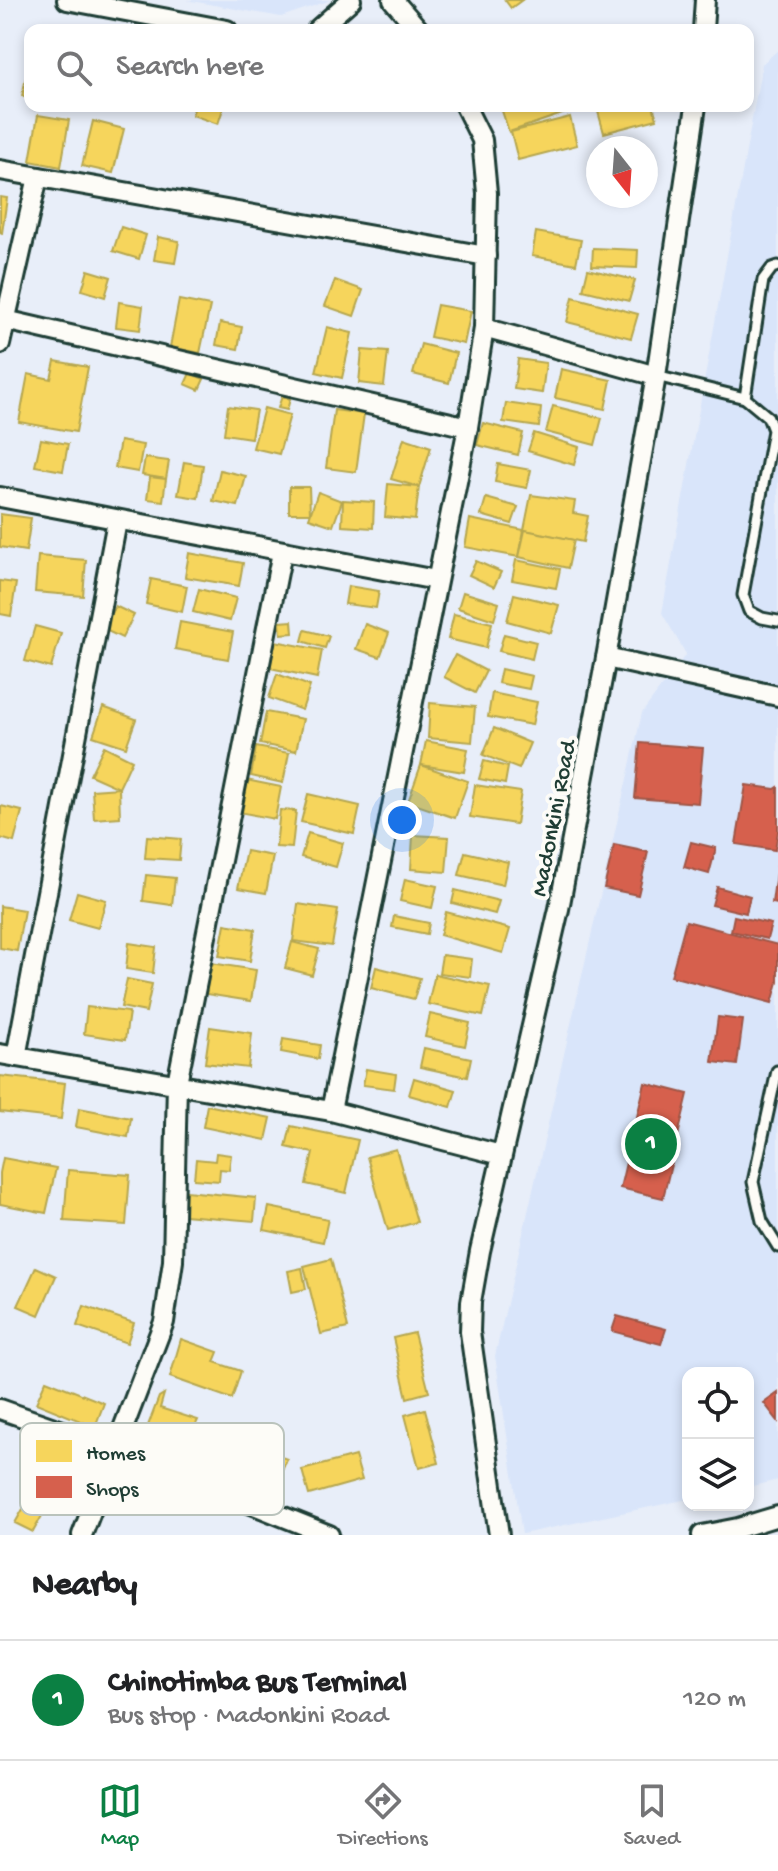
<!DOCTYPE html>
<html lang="en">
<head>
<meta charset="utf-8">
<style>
	:root { --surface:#fff; --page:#f2f2f2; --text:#202124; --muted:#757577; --line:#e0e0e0; --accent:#0b8043 }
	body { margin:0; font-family:"Gochi Hand",sans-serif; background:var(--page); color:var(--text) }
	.controls { position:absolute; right:24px; bottom:24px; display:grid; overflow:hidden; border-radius:16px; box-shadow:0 4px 12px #0003 }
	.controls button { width:72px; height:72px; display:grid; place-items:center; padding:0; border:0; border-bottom:2px solid var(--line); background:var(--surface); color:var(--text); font:40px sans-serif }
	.compass { position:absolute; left:586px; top:136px; width:72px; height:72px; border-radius:50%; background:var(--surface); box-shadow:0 4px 12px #0003; rotate:163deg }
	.you { position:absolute; left:402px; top:820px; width:28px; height:28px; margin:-20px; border:6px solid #fff; border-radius:50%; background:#1a73e8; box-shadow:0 0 0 12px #1a73e833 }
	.badge { display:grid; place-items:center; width:52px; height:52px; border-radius:50%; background:var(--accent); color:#fff; font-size:26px; font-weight:700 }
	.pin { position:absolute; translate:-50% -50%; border:4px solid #fff; box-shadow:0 2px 8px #0006 }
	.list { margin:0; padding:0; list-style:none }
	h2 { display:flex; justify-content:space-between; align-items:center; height:104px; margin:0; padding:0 32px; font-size:34px }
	h2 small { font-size:26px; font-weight:400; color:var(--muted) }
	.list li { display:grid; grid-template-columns:52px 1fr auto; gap:24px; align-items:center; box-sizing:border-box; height:120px; padding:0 32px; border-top:2px solid var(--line) }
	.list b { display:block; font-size:30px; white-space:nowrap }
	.list p { margin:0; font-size:26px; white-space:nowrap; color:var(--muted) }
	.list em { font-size:26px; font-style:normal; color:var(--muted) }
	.icon { flex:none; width:44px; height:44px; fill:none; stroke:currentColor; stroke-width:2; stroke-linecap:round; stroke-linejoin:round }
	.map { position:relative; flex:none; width:778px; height:1535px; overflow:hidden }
	.search { position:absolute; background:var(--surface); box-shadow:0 4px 12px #0003; left:24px; right:24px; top:24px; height:88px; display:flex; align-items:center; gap:20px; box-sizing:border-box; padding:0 28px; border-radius:16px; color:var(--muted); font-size:30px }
	.sheet { height:224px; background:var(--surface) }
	nav { display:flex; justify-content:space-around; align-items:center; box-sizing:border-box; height:112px; border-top:2px solid var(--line); background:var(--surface); font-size:22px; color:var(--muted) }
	nav a { display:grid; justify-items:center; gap:4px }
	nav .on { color:var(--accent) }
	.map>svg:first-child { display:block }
	.built { fill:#d9e5fa }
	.homes { fill:#f6d55c; stroke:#b6a750; stroke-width:2 }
	.shops { fill:#d6604d; stroke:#9f5646; stroke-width:2 }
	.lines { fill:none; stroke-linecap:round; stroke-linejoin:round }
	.service-casing { stroke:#1f3d34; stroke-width:15 }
	.minor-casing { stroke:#1f3d34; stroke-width:24 }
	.service { stroke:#fdfcf7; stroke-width:9 }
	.minor { stroke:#fdfcf7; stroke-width:18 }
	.labels { text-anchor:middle; stroke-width:8; stroke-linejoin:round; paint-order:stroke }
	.street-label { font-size:24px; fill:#1f3d34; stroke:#fdfcf7 }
	.key { fill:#fdfcf7; stroke:#bac3bc; stroke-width:2 }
	.key-label { font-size:22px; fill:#1f3d34 }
</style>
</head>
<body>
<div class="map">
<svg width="778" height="1535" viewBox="0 0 778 1535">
	<rect width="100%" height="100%" fill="#e8eef9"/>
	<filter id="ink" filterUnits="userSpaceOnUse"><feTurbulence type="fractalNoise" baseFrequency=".0125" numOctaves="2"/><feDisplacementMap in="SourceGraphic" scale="16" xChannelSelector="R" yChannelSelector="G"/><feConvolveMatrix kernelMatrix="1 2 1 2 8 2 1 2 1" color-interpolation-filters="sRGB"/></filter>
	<g filter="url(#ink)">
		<g class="built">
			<polygon points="186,0 331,0 281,17"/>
			<polygon points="778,50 778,1480 748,1487 748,1373 688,1373 688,1499 522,1534 495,1356 642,713 686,654 662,613 762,64"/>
		</g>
		<g class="homes">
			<polygon points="505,0 522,0 511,8"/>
			<polygon points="30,59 30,98 22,96"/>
			<polygon points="195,106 224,106 218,124 192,115"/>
			<polygon points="509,106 563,106 565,113 509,132 501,108"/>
			<polygon points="605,106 653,106 657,119 604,133 597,108"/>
			<polygon points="38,115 69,120 61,167 30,161"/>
			<polygon points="570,117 577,145 518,160 511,132"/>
			<polygon points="93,121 124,129 113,173 82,166"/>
			<polygon points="0,197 7,198 2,233 0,232"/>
			<polygon points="121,227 146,235 139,259 113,251"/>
			<polygon points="536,232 581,240 576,264 532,256"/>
			<polygon points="158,237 179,241 175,263 154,260"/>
			<polygon points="593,248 638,250 637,268 592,266"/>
			<polygon points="588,269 635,280 629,301 583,290"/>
			<polygon points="88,270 111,277 105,297 82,290"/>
			<polygon points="335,280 363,290 354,316 325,306"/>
			<polygon points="573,297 638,314 631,338 567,322"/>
			<polygon points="179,300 210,306 200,353 170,347"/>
			<polygon points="119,302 143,306 140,330 116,327"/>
			<polygon points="437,305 471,311 464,344 430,337"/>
			<polygon points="220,323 242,327 238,349 216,345"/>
			<polygon points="327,327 352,333 342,378 316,372"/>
			<polygon points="421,344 456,353 449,383 413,374"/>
			<polygon points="362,350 388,352 384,386 359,383"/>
			<polygon points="518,359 546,363 542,393 514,389"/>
			<polygon points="55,361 88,367 76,432 19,422 28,374 51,379"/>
			<polygon points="561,369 611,380 605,409 555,398"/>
			<polygon points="190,373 204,379 199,390 185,384"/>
			<polygon points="282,396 290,399 287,410 278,408"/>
			<polygon points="506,403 541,408 539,427 503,422"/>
			<polygon points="228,406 256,410 251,438 224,434"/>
			<polygon points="553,406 602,418 595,445 546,432"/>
			<polygon points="264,408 290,415 279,454 253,448"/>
			<polygon points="334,410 364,414 356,472 326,468"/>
			<polygon points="483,423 523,433 518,455 477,445"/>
			<polygon points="534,433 579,447 574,465 528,451"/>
			<polygon points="404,438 431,447 419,487 391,479"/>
			<polygon points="41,439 68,444 63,471 35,466"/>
			<polygon points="120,441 143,445 138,472 115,468"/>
			<polygon points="145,458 169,461 166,479 142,475"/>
			<polygon points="184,462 203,465 198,498 178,495"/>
			<polygon points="498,464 531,470 527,488 495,482"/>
			<polygon points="220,470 246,476 238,506 213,501"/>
			<polygon points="150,477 166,479 163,501 147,499"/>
			<polygon points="388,484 419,487 415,520 385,517"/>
			<polygon points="289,487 309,487 310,513 289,513"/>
			<polygon points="318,492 342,501 333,526 309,518"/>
			<polygon points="531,495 575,501 573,513 588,516 583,542 524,530"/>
			<polygon points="486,498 518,507 512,524 481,515"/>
			<polygon points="343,500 374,502 373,528 342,526"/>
			<polygon points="0,514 31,518 26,551 0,547"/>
			<polygon points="470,519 524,530 519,557 465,547"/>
			<polygon points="525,530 574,540 568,568 519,557"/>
			<polygon points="189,553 243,563 239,586 185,577"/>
			<polygon points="38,556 86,560 83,596 35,592"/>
			<polygon points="516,560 560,569 556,588 512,580"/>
			<polygon points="476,561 501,572 494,587 469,575"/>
			<polygon points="151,579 187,586 182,612 146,604"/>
			<polygon points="0,581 16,583 11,616 0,614"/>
			<polygon points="348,586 379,591 376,608 345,604"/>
			<polygon points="199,589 236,598 230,621 193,612"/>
			<polygon points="463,592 499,603 494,620 458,608"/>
			<polygon points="514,594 559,605 551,633 507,621"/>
			<polygon points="115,606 134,615 122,638 103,629"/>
			<polygon points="454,614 492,623 486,648 448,639"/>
			<polygon points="292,621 293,633 281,634 280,622"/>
			<polygon points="180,622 233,632 228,659 175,649"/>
			<polygon points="365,624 389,633 380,657 356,649"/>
			<polygon points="35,626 61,633 51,668 25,661"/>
			<polygon points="305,630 329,636 325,648 302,641"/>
			<polygon points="504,634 536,642 532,659 499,651"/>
			<polygon points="275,641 322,650 317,678 270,668"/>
			<polygon points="455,655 486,671 475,693 444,677"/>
			<polygon points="501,669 532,676 529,689 498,683"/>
			<polygon points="277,674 310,686 302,710 269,698"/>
			<polygon points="492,693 537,702 532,725 488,717"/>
			<polygon points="430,703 475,707 472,742 428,738"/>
			<polygon points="103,707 136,719 126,747 93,736"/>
			<polygon points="266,712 303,719 296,751 260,744"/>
			<polygon points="494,728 530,743 519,769 483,755"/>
			<polygon points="426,741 468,749 464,772 421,765"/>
			<polygon points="104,746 132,760 119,788 90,775"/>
			<polygon points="256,747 289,753 283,783 251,776"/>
			<polygon points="484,761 508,767 505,784 479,779"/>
			<polygon points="421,765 468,781 455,818 408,802"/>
			<polygon points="246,780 281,787 275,819 239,812"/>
			<polygon points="475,785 521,792 516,824 470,817"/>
			<polygon points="119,788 120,817 94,819 92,790"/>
			<polygon points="308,794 360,806 354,834 301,822"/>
			<polygon points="1,806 22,811 14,842 0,838"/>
			<polygon points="280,810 296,811 292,848 276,847"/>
			<polygon points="308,833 343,843 336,867 301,857"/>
			<polygon points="413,835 449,837 446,872 411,869"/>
			<polygon points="147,836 181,839 179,860 145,858"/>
			<polygon points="246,851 273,856 266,893 238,888"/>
			<polygon points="465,852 508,862 503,885 459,875"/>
			<polygon points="146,875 175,878 172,905 143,901"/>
			<polygon points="405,879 437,886 432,908 400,901"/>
			<polygon points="455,890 499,901 495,914 452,903"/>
			<polygon points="77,892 106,900 98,928 69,920"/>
			<polygon points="298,904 338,910 332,946 293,941"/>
			<polygon points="0,906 24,910 17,951 0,948"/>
			<polygon points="446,912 510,929 503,953 440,935"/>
			<polygon points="394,916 429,923 427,934 392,927"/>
			<polygon points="225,924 255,929 250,961 219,956"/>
			<polygon points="292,942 319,949 312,975 285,968"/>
			<polygon points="129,943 156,947 153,973 126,969"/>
			<polygon points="442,955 472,959 470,977 439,973"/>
			<polygon points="211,963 256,970 251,1001 206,994"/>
			<polygon points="376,967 420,978 414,999 371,988"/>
			<polygon points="435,974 490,986 483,1016 428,1004"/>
			<polygon points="127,979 152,984 146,1012 121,1007"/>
			<polygon points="87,1007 129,1012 125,1040 84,1034"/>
			<polygon points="430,1014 470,1023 465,1046 425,1037"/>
			<polygon points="210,1027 252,1033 248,1068 205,1063"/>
			<polygon points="283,1039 320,1045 318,1059 281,1052"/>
			<polygon points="424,1048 471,1058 467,1077 420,1067"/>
			<polygon points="366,1069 396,1074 394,1089 363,1085"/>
			<polygon points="0,1076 65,1083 61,1119 0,1112"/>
			<polygon points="414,1078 456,1090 451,1107 409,1095"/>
			<polygon points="207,1105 271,1118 266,1140 203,1127"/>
			<polygon points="79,1108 131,1118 128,1137 76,1127"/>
			<polygon points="291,1126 358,1140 346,1193 306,1184 313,1153 286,1147"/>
			<polygon points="396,1149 417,1222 388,1230 367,1157"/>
			<polygon points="216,1153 231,1155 229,1170 220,1169 219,1181 194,1179 196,1159 215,1161"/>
			<polygon points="3,1158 56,1168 46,1213 0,1204 0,1173"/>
			<polygon points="68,1170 130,1175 126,1225 64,1221"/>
			<polygon points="186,1191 256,1198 254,1221 184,1215"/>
			<polygon points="269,1207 328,1219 323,1242 264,1230"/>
			<polygon points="331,1259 348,1328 321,1334 304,1266"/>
			<polygon points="36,1267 56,1276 39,1315 18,1306"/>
			<polygon points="302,1268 306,1289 292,1292 288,1271"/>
			<polygon points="84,1306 134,1323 127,1343 77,1326"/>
			<polygon points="414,1333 429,1392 407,1398 393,1338"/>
			<polygon points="181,1339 218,1352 214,1362 241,1371 232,1399 170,1377"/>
			<polygon points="46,1380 104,1403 95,1427 36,1403"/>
			<polygon points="164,1394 160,1408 198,1420 184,1449 141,1444 159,1397"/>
			<polygon points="425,1409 439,1463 419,1468 405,1415"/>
			<polygon points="227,1436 287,1459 278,1480 219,1457"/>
			<polygon points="355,1456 362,1480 309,1495 302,1470"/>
			<polygon points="31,1495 48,1505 33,1532 15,1523"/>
		</g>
		<g class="shops">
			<polygon points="640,743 703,748 698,803 635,798"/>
			<polygon points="746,785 775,789 778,787 778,831 775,850 736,844"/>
			<polygon points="691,842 716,848 709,874 684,867"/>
			<polygon points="614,845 648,852 638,895 604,888"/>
			<polygon points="778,858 778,904 772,903"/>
			<polygon points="717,887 750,896 746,913 712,905"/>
			<polygon points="734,916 771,924 767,939 731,931"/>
			<polygon points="686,921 778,945 778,982 772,1003 671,976"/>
			<polygon points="718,1017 743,1020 737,1065 712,1062"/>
			<polygon points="645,1083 688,1094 663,1198 620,1188"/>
			<polygon points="617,1316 666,1329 661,1344 612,1331"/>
			<polygon points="778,1393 778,1421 764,1403"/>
		</g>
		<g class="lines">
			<defs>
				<g id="service">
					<polyline points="778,266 772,268 763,280 745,398 768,417 773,430 743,595 749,611 762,618 778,621"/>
					<polyline points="656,376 745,398"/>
					<polyline points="777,1071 753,1182 762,1221 778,1247"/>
				</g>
				<g id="minor">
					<polyline points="67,0 227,30"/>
					<polyline points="393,0 419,30"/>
					<polyline points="317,30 351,0"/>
					<polyline points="703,30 705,0"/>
					<polyline points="0,170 486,256"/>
					<polyline points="5,320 468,427"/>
					<polyline points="484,328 656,376"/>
					<polyline points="0,344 38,177"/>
					<polyline points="0,497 436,580"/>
					<polyline points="606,658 778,696"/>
					<polyline points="0,1054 331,1111 501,1155"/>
					<polyline points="16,1057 117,521"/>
					<polyline points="331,1111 468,427 484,328 487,193 482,140 465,106"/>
					<polyline points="0,1409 114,1449 329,1535"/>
					<polyline points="82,1535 164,1322 173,1261 177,1083 282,552"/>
					<polyline points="499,1535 470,1332 471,1302 480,1251 559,909 606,658 656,376 696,106"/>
					<polyline points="702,1535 738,1528 778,1516"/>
				</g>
			</defs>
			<use href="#service" class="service-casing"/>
			<use href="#minor" class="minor-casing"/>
			<use href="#service" class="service"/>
			<use href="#minor" class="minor"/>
		</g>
	</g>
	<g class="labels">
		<g class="street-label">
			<text transform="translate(552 818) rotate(-79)" y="8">Madonkini Road</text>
		</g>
	</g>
	<rect x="20" y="1423" width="264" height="92" rx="12" class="key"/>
	<rect x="36" y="1440" width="36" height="22" fill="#f6d55c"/>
	<rect x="36" y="1476" width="36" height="22" fill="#d6604d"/>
	<g class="key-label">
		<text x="86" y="1459">Homes</text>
		<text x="86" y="1495">Shops</text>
	</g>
</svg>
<div class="controls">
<button><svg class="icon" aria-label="locate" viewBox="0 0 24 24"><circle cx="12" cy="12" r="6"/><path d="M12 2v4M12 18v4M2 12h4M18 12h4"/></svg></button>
<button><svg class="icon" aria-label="layers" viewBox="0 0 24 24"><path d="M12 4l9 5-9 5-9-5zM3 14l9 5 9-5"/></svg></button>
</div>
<svg class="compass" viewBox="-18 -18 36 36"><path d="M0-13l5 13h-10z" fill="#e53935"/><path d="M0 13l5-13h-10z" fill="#757577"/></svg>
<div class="you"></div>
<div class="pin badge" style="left:651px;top:1144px">1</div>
<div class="search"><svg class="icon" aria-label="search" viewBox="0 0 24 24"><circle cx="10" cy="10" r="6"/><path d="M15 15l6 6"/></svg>Search here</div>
</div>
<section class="sheet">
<h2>Nearby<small></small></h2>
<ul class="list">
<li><span class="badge">1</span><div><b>Chinotimba Bus Terminal</b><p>Bus stop · Madonkini Road</p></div><em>120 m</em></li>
</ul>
</section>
<nav>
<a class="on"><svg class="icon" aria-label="map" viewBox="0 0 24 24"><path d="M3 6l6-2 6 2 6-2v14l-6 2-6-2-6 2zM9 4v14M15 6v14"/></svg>Map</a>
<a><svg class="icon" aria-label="directions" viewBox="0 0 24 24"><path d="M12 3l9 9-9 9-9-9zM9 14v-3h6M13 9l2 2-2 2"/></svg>Directions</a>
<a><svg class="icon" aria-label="saved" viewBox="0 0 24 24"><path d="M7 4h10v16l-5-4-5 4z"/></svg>Saved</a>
</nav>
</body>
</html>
